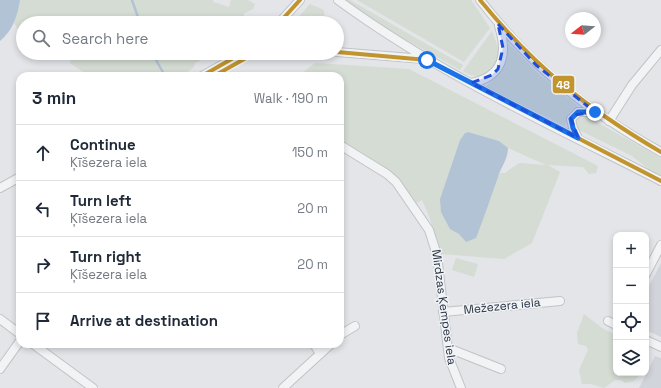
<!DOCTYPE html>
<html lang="en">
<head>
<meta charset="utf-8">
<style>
	:root { --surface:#fff; --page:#f6f6f7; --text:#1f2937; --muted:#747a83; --line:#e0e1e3 }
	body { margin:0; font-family:"Space Grotesk",sans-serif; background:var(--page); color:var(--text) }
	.controls { position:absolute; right:12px; bottom:12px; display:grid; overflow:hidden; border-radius:8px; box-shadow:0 2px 6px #0003 }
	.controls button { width:36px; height:36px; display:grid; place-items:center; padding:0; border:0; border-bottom:1px solid var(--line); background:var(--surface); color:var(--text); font:20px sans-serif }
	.compass { position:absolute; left:565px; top:12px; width:36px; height:36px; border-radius:50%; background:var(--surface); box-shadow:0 2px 6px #0003; rotate:253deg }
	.stop { position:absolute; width:12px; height:12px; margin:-9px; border:3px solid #1a73e8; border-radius:50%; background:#fff }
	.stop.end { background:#1a73e8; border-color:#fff; box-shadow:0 1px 4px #0008 }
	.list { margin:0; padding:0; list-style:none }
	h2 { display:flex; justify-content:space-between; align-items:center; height:52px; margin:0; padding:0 16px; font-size:17px }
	h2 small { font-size:13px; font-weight:400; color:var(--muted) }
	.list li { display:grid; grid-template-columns:26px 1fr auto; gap:12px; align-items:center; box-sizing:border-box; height:56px; padding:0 16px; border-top:1px solid var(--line) }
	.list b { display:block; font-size:15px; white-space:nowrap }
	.list p { margin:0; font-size:13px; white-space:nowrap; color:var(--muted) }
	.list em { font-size:13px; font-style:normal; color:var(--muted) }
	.icon { flex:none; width:22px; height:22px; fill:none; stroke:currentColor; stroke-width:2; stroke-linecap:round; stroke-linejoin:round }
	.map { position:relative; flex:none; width:661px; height:388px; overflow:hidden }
	.search { position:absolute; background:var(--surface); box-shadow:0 2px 6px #0003; left:16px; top:16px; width:328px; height:44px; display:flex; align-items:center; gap:10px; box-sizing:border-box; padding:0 14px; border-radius:22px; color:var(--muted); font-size:15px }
	.panel { position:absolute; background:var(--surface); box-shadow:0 2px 6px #0003; left:16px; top:72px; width:328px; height:276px; border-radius:12px }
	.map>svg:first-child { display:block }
	.built { fill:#d1d5db }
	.green { fill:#d4dcd3; fill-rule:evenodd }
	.water { fill:#b1c3d4 }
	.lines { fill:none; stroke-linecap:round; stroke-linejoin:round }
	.stream { stroke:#b1c3d4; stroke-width:2.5 }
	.minor-casing { stroke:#c1c3c6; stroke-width:10 }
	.minor { stroke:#f2f3f5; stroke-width:8 }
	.bus-1-casing { stroke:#f1f4f7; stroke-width:7 }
	.bus-2-casing { stroke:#f1f4f7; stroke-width:7 }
	.bus-1 { stroke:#c1942e; stroke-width:4 }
	.bus-2 { stroke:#c1942e; stroke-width:4 }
	.route { stroke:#1a73e8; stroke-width:5 }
	.marked { fill:#1d4ed8; fill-opacity:0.2; stroke:#1d4ed8; stroke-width:3; stroke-dasharray:8 5; stroke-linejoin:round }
	.labels { text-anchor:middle; stroke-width:3; stroke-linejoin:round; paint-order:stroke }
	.street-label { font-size:12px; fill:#293342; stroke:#f1f4f7 }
	.line-badge { stroke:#f1f4f7; stroke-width:1.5 }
	.badge-label { font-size:11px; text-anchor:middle; font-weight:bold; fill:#fff }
</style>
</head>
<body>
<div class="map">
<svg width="661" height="388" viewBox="0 0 661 388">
	<rect width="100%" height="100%" fill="#e3e5e8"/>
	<g class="built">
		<polygon points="661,263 661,337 646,330 646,292"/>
		<polygon points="655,356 661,358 661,388 639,388"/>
	</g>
	<g class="green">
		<polygon points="20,0 213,0 213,2 229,7 231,0 248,0 255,4 253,9 243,14 247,21 246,23 23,23 23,37 14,23"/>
		<polygon points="344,0 350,0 463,65 460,70 387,29"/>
		<polygon points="357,0 471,0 490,28 464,62"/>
		<polygon points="310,4 324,10 325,23 293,23"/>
		<path d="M492,31l7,19 -4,18c-13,8 -19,12 -32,3z"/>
		<path d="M508,43l32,32 38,31 -9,7 -4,13 -78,-38 -1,-2c17,-14 20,-22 22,-43z"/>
		<polygon points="73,53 216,53 195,63 194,67 182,76 87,76 85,73 70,63"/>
		<path d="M315,63l94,6 189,97 -2,7 -7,1 -6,-7 -35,-2 12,7 -28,71 -28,16 -63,-5 -12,-38 -7,-16 -5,3c-23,-31 -43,-44 -77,-63v-64h-42zM468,132l31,9 9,7 38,17 -27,-2 -14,10h-5l-35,68 -25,-42 20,-59 5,-7z"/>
		<polygon points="581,116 585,116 593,120 661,158 661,176 650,170 632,156 579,130 575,121"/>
		<polygon points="456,258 478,264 474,277 452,270"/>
		<polygon points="584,314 602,328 616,335 616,373 641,373 634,381 625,383 621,380 615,380 604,388 591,384 582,384 579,370 588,350 586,346 578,344 577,333"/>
	</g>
	<g class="water">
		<path d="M0,0h20c-3,17 -7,30 -20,41z"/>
		<path d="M468,132l31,9 9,7c0,11 -7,19 -10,29 -7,20 -14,40 -22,61l-10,4 -7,-8 -9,-5 -9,-17 -1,-13 20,-59 5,-7z"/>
	</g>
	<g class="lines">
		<g class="stream">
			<polyline points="132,0 140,23"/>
			<polyline points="152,53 164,74"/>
		</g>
		<defs>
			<g id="minor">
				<path d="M338,0c99,73 213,125 323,181"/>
				<path d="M480,0c52,67 107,111 181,152"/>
				<polyline points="279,23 300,0"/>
				<polyline points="337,52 424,59"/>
				<polyline points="242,53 256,53"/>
				<polyline points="202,76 243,53"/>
				<path d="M471,83c32,-6 37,-29 28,-57"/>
				<polyline points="609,121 632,85 661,50"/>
				<polyline points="578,138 573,128 571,119 578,112 594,112"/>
				<polyline points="340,145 387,174 396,182 429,230 437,255 449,358 461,388"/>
				<polyline points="0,188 20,177"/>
				<polyline points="646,274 661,245"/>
				<polyline points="443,312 560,301"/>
				<polyline points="0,319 20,334"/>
				<polyline points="608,321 616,325"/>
				<polyline points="340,335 355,326"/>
				<polyline points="646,340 661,347"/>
				<polyline points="33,344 93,388"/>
				<polyline points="314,344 320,354"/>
				<polyline points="448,348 501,369"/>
				<polyline points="0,369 20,341"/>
				<polyline points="283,388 331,344"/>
			</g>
		</defs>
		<use href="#minor" class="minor-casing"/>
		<use href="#minor" class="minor"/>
		<defs>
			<g id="bus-1">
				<path d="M480,0c54,66 107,109 181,152"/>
				<polyline points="279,23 300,0"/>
				<polyline points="337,52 427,60 661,181"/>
				<polyline points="202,76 242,53 256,53"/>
			</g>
			<polyline id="bus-2" points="214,76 246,58"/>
		</defs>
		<use href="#bus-1" class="bus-1-casing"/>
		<use href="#bus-2" class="bus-2-casing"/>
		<use href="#bus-1" class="bus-1"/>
		<use href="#bus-2" class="bus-2"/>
	</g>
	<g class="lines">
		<polyline class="route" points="427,60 578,138 573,128 571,119 578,112 595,112"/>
	</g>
	<path class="marked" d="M498,24l38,41 59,47 -21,3 -3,4 7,19 -107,-55 21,-8 6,-6 5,-21z"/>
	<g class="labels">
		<g class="street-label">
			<text transform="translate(502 306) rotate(-6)" y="4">Mežezera iela</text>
			<text transform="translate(444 307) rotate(82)" y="4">Mirdzas Ķempes iela</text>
		</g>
	</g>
	<rect class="line-badge" x="552" y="75" width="23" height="19" rx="4" fill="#c1942e"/>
	<g class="badge-label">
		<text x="563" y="89">48</text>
	</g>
</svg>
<div class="controls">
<button>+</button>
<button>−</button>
<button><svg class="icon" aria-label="locate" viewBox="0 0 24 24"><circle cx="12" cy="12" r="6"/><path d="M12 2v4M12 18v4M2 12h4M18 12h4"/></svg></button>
<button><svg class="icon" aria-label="layers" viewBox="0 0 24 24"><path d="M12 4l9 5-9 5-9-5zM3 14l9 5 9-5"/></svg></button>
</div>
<svg class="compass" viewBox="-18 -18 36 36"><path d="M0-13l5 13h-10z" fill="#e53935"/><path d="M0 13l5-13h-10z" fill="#747a83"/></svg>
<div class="stop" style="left:427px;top:60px"></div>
<div class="stop end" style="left:595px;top:112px"></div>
<div class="search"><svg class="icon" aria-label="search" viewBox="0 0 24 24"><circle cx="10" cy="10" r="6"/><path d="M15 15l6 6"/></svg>Search here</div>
<section class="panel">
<h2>3 min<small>Walk · 190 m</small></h2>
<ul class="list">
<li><svg class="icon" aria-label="ahead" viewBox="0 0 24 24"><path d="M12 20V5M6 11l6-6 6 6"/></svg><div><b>Continue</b><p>Ķīšezera iela</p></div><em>150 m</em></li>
<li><svg class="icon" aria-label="left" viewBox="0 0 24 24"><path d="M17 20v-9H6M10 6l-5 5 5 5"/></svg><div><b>Turn left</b><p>Ķīšezera iela</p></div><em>20 m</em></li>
<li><svg class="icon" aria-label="right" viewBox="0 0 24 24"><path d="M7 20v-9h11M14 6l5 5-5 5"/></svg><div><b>Turn right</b><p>Ķīšezera iela</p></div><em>20 m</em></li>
<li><svg class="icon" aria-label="arrive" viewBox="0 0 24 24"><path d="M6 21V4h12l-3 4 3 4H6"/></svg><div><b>Arrive at destination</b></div></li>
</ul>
</section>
</div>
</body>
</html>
